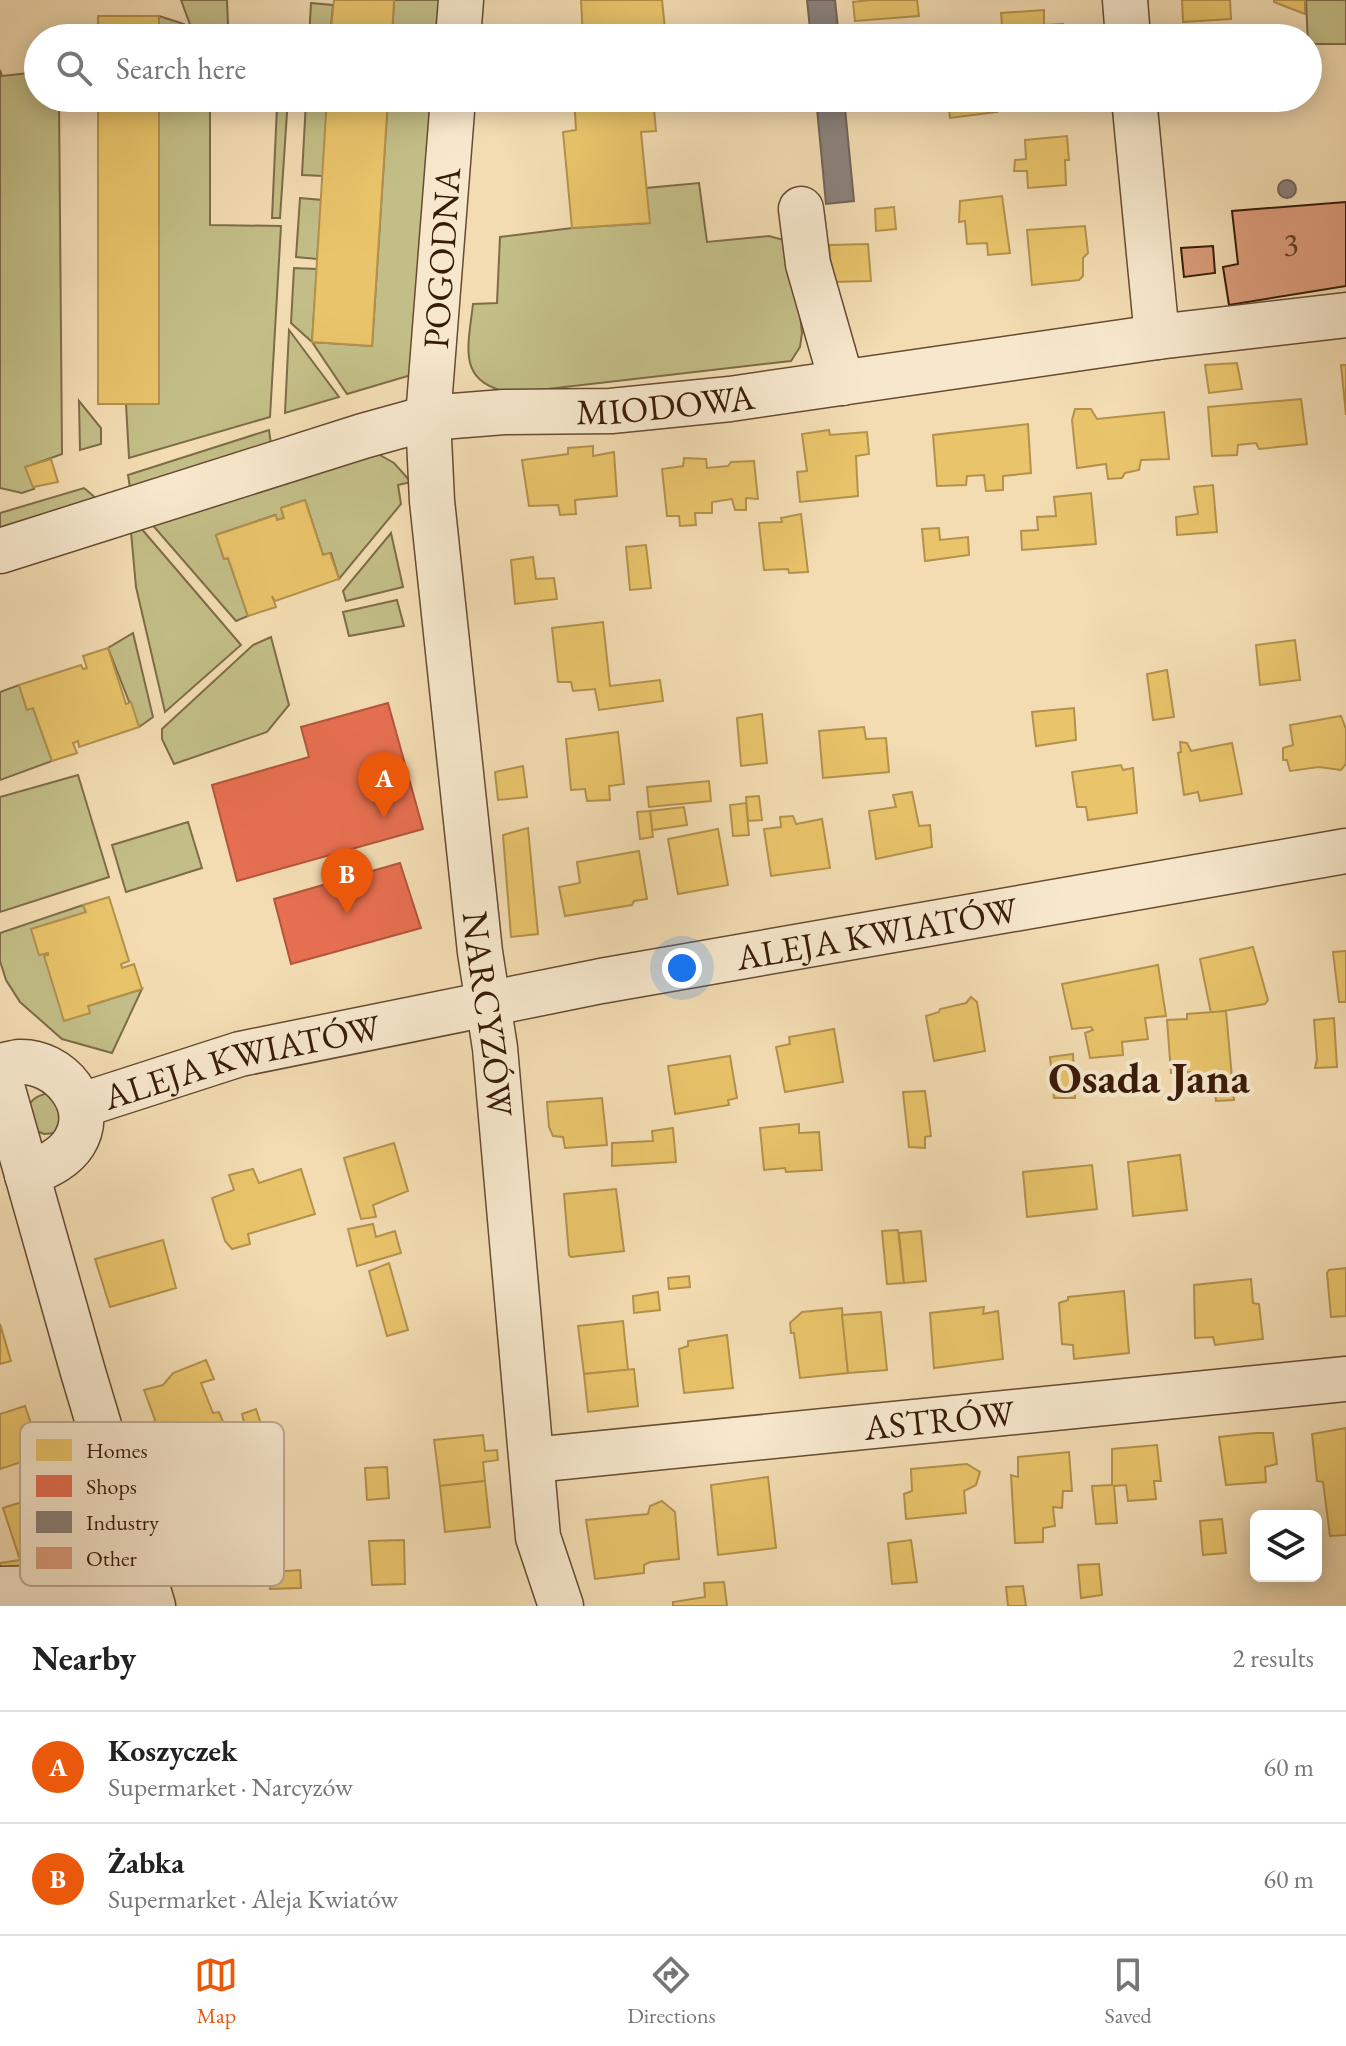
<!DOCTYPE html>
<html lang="en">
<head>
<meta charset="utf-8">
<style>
	:root { --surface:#fff; --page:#f6f6f6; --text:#222; --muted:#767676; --line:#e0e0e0; --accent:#ea580c }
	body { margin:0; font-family:"EB Garamond",serif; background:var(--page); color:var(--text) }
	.controls { position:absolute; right:24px; bottom:24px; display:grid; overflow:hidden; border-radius:12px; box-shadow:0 4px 20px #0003 }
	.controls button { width:72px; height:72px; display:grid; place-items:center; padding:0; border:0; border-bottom:2px solid var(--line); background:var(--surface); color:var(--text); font:40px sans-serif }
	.you { position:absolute; left:682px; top:968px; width:28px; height:28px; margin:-20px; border:6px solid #fff; border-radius:50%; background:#1a73e8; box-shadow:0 0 0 12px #1a73e833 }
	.badge { display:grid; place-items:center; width:52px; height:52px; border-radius:50%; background:var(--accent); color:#fff; font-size:26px; font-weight:700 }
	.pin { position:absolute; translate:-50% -66px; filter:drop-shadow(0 2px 4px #0008) }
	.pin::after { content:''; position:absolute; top:42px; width:28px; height:24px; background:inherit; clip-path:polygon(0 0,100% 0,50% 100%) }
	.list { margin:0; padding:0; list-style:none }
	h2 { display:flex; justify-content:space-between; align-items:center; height:104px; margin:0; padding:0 32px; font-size:34px }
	h2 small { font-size:26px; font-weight:400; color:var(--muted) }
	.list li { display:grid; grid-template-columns:52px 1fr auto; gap:24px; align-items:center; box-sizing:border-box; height:112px; padding:0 32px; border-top:2px solid var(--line) }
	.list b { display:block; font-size:30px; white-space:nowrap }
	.list p { margin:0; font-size:26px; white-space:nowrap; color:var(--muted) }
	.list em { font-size:26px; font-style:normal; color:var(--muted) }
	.icon { flex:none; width:44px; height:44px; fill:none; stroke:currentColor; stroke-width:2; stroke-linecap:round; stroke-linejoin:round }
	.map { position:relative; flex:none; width:1346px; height:1606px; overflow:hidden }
	.search { position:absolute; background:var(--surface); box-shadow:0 4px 20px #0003; left:24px; right:24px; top:24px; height:88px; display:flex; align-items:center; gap:20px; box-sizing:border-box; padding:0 28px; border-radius:44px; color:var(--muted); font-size:30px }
	.sheet { height:328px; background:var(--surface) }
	nav { display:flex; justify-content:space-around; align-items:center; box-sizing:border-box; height:112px; border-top:2px solid var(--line); background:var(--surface); font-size:22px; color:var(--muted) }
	nav a { display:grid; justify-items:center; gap:4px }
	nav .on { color:var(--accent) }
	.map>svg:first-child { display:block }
	.green { fill:#c3be87; stroke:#7e6c48; stroke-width:2 }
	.homes { fill:#e9c46a; stroke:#b4914d; stroke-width:2 }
	.shops { fill:#e76f51; stroke:#b2563b; stroke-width:2 }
	.industry { fill:#8a817c; stroke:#716259; stroke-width:2 }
	.building { fill:#dc9d7b; stroke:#381b08; stroke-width:2 }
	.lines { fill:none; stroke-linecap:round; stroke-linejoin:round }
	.minor-casing { stroke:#674b32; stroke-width:47 }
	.minor { stroke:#f7e8cd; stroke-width:44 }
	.labels { text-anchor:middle; stroke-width:8; stroke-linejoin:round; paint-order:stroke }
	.number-label { font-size:32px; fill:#613c25 }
	.street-label { font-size:36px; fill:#381b08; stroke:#f7e8cd }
	.district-label { font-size:44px; font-weight:bold; fill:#381b08; stroke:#f7e8cd }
	.key { fill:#f7e8cd; stroke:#beaa92; stroke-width:2 }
	.key-label { font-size:22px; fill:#381b08 }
</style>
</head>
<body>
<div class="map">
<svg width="1346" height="1606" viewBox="0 0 1346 1606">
	<rect width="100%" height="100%" fill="#f3dcb2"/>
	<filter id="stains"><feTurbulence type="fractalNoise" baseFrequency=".0025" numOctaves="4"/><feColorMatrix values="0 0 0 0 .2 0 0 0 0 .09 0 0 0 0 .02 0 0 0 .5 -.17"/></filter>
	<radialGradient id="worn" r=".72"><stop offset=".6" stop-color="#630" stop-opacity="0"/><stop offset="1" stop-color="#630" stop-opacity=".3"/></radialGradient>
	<g class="green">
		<polygon points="181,0 227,0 228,25 292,33 292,38 195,38"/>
		<polygon points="394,0 445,0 443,38 392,38"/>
		<polygon points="1306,0 1346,0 1346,44 1308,44"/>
		<polygon points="311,3 333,5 330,38 309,38"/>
		<polygon points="159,16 184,24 189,38 159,38"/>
		<polygon points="0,70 2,76 38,72 38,98 59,98 62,454 26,467 34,489 22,493 0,488"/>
		<polygon points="159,98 210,98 210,225 281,226 270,417 129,458 126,404 159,404"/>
		<polygon points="217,98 288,98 280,218 272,218 277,106 219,102"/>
		<polygon points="388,98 440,98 418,373 347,394 312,342 291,323 294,268 317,269 312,342 372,346"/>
		<polygon points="306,101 327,103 323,176 302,175"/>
		<path d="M699,183l8,59 62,-6 15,4 9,14 9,79 -2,14 -9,14 -278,32c-57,-9 -45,-45 -40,-89l24,-1 3,-66 72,-9 77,-5 -3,-35z"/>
		<polygon points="300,198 322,200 317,259 296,257"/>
		<polygon points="289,330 339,397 285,413"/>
		<polygon points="79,401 101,428 101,444 80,450"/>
		<polygon points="269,430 271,444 130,488 128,475"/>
		<polygon points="371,450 394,463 411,482 398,485 401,504 339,579 331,553 323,555 305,500 281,508 284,518 277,520 275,515 216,535 224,559 228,558 248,616 236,621 149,521"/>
		<polygon points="84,488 97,499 0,528 0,513"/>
		<polygon points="140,527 241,645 165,712 136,587 131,532"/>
		<polygon points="391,533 403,587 346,601 343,591"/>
		<polygon points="397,600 404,626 349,636 343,612"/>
		<polygon points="133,633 153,717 139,727 108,648"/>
		<polygon points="271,637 289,705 267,732 174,764 162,739 162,729 253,645"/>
		<polygon points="19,685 27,709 33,708 52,761 0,780 0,692"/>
		<polygon points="78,775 109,877 0,912 0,797"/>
		<polygon points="188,822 202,868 126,892 112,845"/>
		<polygon points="83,905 86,912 48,953 88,1006 142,989 112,1053 62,1039 20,1002 6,980 0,961 0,933"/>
		<path d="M50,1093l16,13 -11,27 -11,1 -10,-4 -8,-19c5,-12 11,-16 24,-18z"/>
	</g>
	<g class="homes">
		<polygon points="334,0 394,0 392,38 330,38"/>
		<polygon points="581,0 662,0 666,38 583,38"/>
		<polygon points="870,0 917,0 919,16 855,21 853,2"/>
		<polygon points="1182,0 1230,0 1231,19 1183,22"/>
		<polygon points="1274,0 1305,0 1305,14 1274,2"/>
		<polygon points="1044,10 1044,25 1063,24 1067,38 1003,38 1001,13"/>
		<rect x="98" y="16" width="61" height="22"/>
		<rect x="98" y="98" width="61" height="306"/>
		<polygon points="327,98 388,98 372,346 312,342"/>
		<polygon points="574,98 653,98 656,131 641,132 650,223 572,228 563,132 576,130"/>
		<polygon points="948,98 995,98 997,112 950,118"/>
		<polygon points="1067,136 1069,160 1065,160 1066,185 1028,188 1027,171 1014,171 1015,160 1026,159 1025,140"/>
		<polygon points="1002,196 1010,253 988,255 987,243 967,244 965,221 959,222 960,201"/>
		<polygon points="894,207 896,229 876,231 875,209"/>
		<polygon points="1085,226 1088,253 1083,258 1083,276 1079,280 1032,285 1027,230"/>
		<polygon points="868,244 871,281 832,282 829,245"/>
		<polygon points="1237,363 1242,389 1209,393 1205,365"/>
		<polygon points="1341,365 1346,365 1346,415"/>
		<polygon points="1301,399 1307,444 1259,449 1256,443 1238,445 1237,455 1212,456 1208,407"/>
		<polygon points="1075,409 1091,409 1097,419 1164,412 1169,459 1141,460 1139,470 1125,473 1122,478 1108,479 1106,464 1077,468 1072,420"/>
		<polygon points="1028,424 1031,473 1003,476 1003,490 986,491 984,475 967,476 966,485 937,486 933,435"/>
		<polygon points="829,430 830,435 867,432 869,454 856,456 858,496 800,502 797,472 807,471 802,434"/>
		<polygon points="593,446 593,456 614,452 617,496 575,500 576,514 560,515 558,505 529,506 522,460 568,454 568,448"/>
		<polygon points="684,458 706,459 707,468 728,466 731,462 754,461 758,499 746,498 746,510 735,510 732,499 712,502 712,513 695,513 696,525 680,526 679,516 667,516 662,469 683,466"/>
		<polygon points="51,459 58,482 33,487 25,467"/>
		<polygon points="1213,485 1217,532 1177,535 1176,517 1198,514 1194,487"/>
		<polygon points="1091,493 1096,544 1022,550 1021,531 1038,530 1037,517 1056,516 1054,497"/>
		<polygon points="305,500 323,555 330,553 339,579 275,601 272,596 276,607 248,616 228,558 224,559 216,535 276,515 277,520 284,518 281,508"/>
		<polygon points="801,514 808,572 789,573 788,569 764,570 759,523 782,522 781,518"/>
		<polygon points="939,528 940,540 968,537 969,555 925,561 922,529"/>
		<polygon points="646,545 651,588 630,590 626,547"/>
		<polygon points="533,557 536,579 554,578 557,599 515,604 511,560"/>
		<polygon points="603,622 610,686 660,680 663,701 599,710 595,689 573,691 571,682 558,682 552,628"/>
		<polygon points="1295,640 1300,680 1260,685 1256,645"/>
		<polygon points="108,648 126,704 131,702 139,727 79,747 78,741 73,743 77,753 52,761 33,708 27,710 19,685 81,665 83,669 87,668 83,656"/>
		<polygon points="1167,670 1174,717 1153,720 1147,674"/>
		<polygon points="1074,708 1076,740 1036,746 1032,712"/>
		<polygon points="762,714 767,763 741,766 737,718"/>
		<polygon points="1341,716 1346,729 1346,764 1341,770 1319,767 1290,771 1287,760 1283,760 1283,748 1293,745 1290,725"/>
		<polygon points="864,727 866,739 886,738 889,772 823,778 819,731"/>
		<polygon points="618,732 624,784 609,786 610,800 587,801 585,789 571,790 566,739"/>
		<polygon points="1180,742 1187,743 1191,751 1232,743 1242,794 1200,801 1198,792 1184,795 1178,753 1181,752"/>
		<polygon points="1121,765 1123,770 1133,768 1137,813 1088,820 1086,807 1077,807 1072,772"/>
		<polygon points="523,766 527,797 498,800 495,772"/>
		<polygon points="709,781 711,801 649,807 647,787"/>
		<polygon points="912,792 919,826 930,825 932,847 876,859 869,811 896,807 893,795"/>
		<polygon points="759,796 762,820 748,821 746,797"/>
		<polygon points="746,803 749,835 733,836 730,805"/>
		<polygon points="684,807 687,825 652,830 650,811"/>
		<polygon points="650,811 653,837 640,839 637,812"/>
		<polygon points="793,816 796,824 822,819 830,868 771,876 764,829 781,827 780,817"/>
		<polygon points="528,828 538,934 511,937 503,835"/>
		<polygon points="718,829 728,885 678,894 668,839"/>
		<polygon points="639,851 647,899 634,901 632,905 565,916 559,887 580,883 577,862"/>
		<polygon points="109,897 129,961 121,964 122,968 134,964 142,989 88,1006 90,1013 64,1021 44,956 48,955 48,953 39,955 31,929 86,912 83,905"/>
		<polygon points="1253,947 1268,1000 1265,1004 1211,1013 1200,959"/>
		<polygon points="1346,951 1346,1002 1339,1002 1333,952"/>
		<polygon points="1158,965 1166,1016 1145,1018 1148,1039 1122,1042 1123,1055 1090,1058 1085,1033 1093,1030 1091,1027 1072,1029 1062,984"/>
		<polygon points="971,997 977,1002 985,1051 934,1061 926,1016 939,1012 940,1009 966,1003"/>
		<polygon points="1226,1011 1234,1100 1216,1101 1214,1083 1193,1085 1191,1072 1171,1073 1167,1020 1187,1019 1187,1014"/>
		<polygon points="1334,1018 1337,1067 1315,1068 1317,1059 1314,1020"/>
		<polygon points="834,1029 843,1082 785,1092 776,1047 790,1044 789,1037"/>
		<polygon points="1073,1054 1075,1098 1054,1098 1050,1057"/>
		<polygon points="730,1056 737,1098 728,1100 729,1105 675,1114 668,1066"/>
		<polygon points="925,1091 931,1136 925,1137 925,1148 909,1147 903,1092"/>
		<polygon points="602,1098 607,1145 565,1148 563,1137 553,1136 549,1127 547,1102"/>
		<polygon points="799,1124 799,1133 819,1132 822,1170 786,1172 785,1168 764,1170 760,1128"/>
		<polygon points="673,1128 676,1162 612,1166 612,1143 653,1141 652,1131"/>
		<polygon points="394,1143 408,1191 373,1205 376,1217 361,1219 344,1158"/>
		<polygon points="1180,1155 1187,1210 1133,1216 1128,1162"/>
		<polygon points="1092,1165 1097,1209 1027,1217 1023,1172"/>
		<polygon points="253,1169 259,1183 301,1169 315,1214 248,1234 250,1244 232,1249 225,1241 212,1198 234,1190 229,1175"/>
		<polygon points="616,1189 624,1251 571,1257 569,1255 564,1194"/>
		<polygon points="373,1224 376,1237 395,1231 401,1253 357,1266 348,1229"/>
		<polygon points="898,1230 904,1283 887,1284 882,1231"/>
		<polygon points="921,1231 926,1281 904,1283 899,1233"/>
		<polygon points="163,1240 176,1288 110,1307 95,1259"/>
		<polygon points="389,1263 408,1330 387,1336 369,1271"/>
		<polygon points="1346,1268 1346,1316 1331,1317 1327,1273 1329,1270"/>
		<polygon points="689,1276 690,1287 669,1289 668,1278"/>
		<polygon points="1251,1279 1253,1303 1259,1304 1263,1339 1215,1345 1213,1337 1195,1338 1194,1285"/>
		<polygon points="1124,1291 1129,1353 1074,1359 1073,1345 1062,1344 1059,1303 1068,1300 1068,1297"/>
		<polygon points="658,1292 660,1310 634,1313 633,1296"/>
		<polygon points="984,1307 983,1314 998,1311 1003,1359 934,1368 930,1313"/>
		<polygon points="842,1308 848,1373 800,1378 794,1333 791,1333 790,1323 802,1312"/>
		<polygon points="881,1312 887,1370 848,1373 842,1315"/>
		<polygon points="623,1321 628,1370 584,1374 578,1326"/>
		<polygon points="0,1324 11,1361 0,1364"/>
		<polygon points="727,1335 733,1388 684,1393 679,1349 688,1346 688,1341"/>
		<polygon points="206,1360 214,1379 201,1383 213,1413 219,1412 224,1424 217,1428 220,1439 190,1448 191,1453 178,1457 174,1444 156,1447 148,1440 147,1434 155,1420 144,1390 163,1385 173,1373"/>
		<polygon points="634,1369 638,1406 588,1412 584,1374"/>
		<polygon points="25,1406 42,1455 0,1469 0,1414"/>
		<polygon points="256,1409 270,1451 243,1461 237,1439 247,1435 242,1414"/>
		<polygon points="1346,1428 1346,1535 1330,1536 1323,1482 1317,1481 1312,1434"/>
		<polygon points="1256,1433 1273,1433 1277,1464 1265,1467 1266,1482 1226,1485 1219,1437"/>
		<polygon points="483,1435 485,1451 497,1450 498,1460 483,1462 485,1481 440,1486 434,1440"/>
		<polygon points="1157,1445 1161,1481 1154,1481 1156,1499 1128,1501 1126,1485 1114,1486 1117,1523 1096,1524 1092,1486 1112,1485 1112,1449"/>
		<polygon points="1069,1452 1072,1491 1063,1491 1062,1508 1053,1507 1055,1526 1043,1528 1043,1542 1015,1543 1011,1475 1018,1477 1018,1457"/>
		<polygon points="967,1464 980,1472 976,1485 964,1491 966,1513 906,1519 904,1494 912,1491 911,1469"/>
		<polygon points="387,1467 389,1498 367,1500 365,1468"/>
		<polygon points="768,1477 776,1548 718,1555 711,1485"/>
		<polygon points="485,1481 490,1527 445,1532 440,1486"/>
		<polygon points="31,1499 35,1511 55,1503 70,1550 25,1563 26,1578 0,1579 0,1563 20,1560 3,1508"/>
		<polygon points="662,1501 675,1512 679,1559 650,1562 644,1565 644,1573 595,1579 586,1520 648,1514 650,1506"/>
		<polygon points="1222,1519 1226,1553 1203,1555 1200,1521"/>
		<polygon points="404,1540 405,1584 372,1585 369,1541"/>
		<polygon points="911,1540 917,1582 892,1584 888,1543"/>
		<polygon points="1099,1564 1102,1595 1081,1598 1078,1565"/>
		<polygon points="300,1570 301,1588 270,1589 270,1572"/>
		<polygon points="724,1582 727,1606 673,1606 673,1602 705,1597 704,1583"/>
		<polygon points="1023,1586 1026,1606 1008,1606 1006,1587"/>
	</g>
	<g class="shops">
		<polygon points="388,703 423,829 237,881 212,785 309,757 301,727"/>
		<polygon points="400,863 421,928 291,964 274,899"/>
	</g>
	<g class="industry">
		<polygon points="807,0 835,0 839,38 811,38"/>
		<polygon points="816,98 844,98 854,201 826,204"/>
		<circle cx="1287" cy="189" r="9"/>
	</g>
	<g class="building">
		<polygon points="1346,202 1346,286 1229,305 1223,267 1238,264 1232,211"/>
		<polygon points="1213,246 1215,273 1184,277 1181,248"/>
	</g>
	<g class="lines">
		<defs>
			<g id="minor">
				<polyline points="1125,0 1128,38"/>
				<polyline points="458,38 461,0"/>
				<path id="s1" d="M453,98l-25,320 4,83 48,451 15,96 43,489 23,69"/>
				<polyline points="1134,98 1157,337"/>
				<polyline points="801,209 808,264 842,383"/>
				<path id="s2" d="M0,551l363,-115 65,-18 76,-6 107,-1 119,-12 427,-62 189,-22"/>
				<path d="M0,1066c6,-1 13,-3 19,-4 40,-2 79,43 55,81 -11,17 -30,24 -47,32"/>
				<polyline points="0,1079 83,1372 153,1606"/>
				<path id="s3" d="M82,1105l158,-51 361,-73 745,-130"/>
				<path id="s4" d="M533,1460l813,-81"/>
				<polyline points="0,1589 147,1586"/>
			</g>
		</defs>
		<use href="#minor" class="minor-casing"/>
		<use href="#minor" class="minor"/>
	</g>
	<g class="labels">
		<g class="number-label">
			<text x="1291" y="255">3</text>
		</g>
		<g class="street-label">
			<text transform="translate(441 258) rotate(-86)" y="13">POGODNA</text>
			<text dy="13" stroke="none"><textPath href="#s2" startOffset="686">MIODOWA</textPath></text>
			<text dy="13" stroke="none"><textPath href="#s3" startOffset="814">ALEJA KWIATÓW</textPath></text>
			<text dy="13" stroke="none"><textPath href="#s1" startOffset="920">NARCYZÓW</textPath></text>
			<text dy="13" stroke="none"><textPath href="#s3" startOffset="166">ALEJA KWIATÓW</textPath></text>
			<text dy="13" stroke="none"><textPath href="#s4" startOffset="408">ASTRÓW</textPath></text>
		</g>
		<g class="district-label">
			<text x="1149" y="1093">Osada Jana</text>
		</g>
	</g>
	<rect x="20" y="1422" width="264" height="164" rx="12" class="key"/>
	<rect x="36" y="1439" width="36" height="22" fill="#e9c46a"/>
	<rect x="36" y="1475" width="36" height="22" fill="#e76f51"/>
	<rect x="36" y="1511" width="36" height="22" fill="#8a817c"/>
	<rect x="36" y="1547" width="36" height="22" fill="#dc9d7b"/>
	<g class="key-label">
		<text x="86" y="1458">Homes</text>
		<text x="86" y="1494">Shops</text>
		<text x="86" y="1530">Industry</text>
		<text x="86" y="1566">Other</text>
	</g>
	<rect width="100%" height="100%" filter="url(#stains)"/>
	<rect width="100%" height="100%" fill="url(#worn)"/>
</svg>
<div class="controls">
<button><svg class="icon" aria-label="layers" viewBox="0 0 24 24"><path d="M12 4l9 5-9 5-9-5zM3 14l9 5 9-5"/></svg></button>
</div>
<div class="you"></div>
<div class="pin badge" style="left:384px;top:818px">A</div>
<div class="pin badge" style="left:347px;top:914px">B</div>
<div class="search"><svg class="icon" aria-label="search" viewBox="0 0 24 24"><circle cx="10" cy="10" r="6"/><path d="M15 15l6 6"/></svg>Search here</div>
</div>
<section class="sheet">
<h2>Nearby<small>2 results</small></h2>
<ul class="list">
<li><span class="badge">A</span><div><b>Koszyczek</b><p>Supermarket · Narcyzów</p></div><em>60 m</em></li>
<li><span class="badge">B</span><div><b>Żabka</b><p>Supermarket · Aleja Kwiatów</p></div><em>60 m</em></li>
</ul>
</section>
<nav>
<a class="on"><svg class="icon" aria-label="map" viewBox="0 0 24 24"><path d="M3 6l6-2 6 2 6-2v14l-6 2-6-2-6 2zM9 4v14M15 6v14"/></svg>Map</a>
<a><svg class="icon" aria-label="directions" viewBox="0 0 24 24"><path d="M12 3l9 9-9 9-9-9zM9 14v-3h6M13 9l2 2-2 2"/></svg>Directions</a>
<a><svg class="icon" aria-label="saved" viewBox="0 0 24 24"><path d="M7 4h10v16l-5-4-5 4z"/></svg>Saved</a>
</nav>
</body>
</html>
